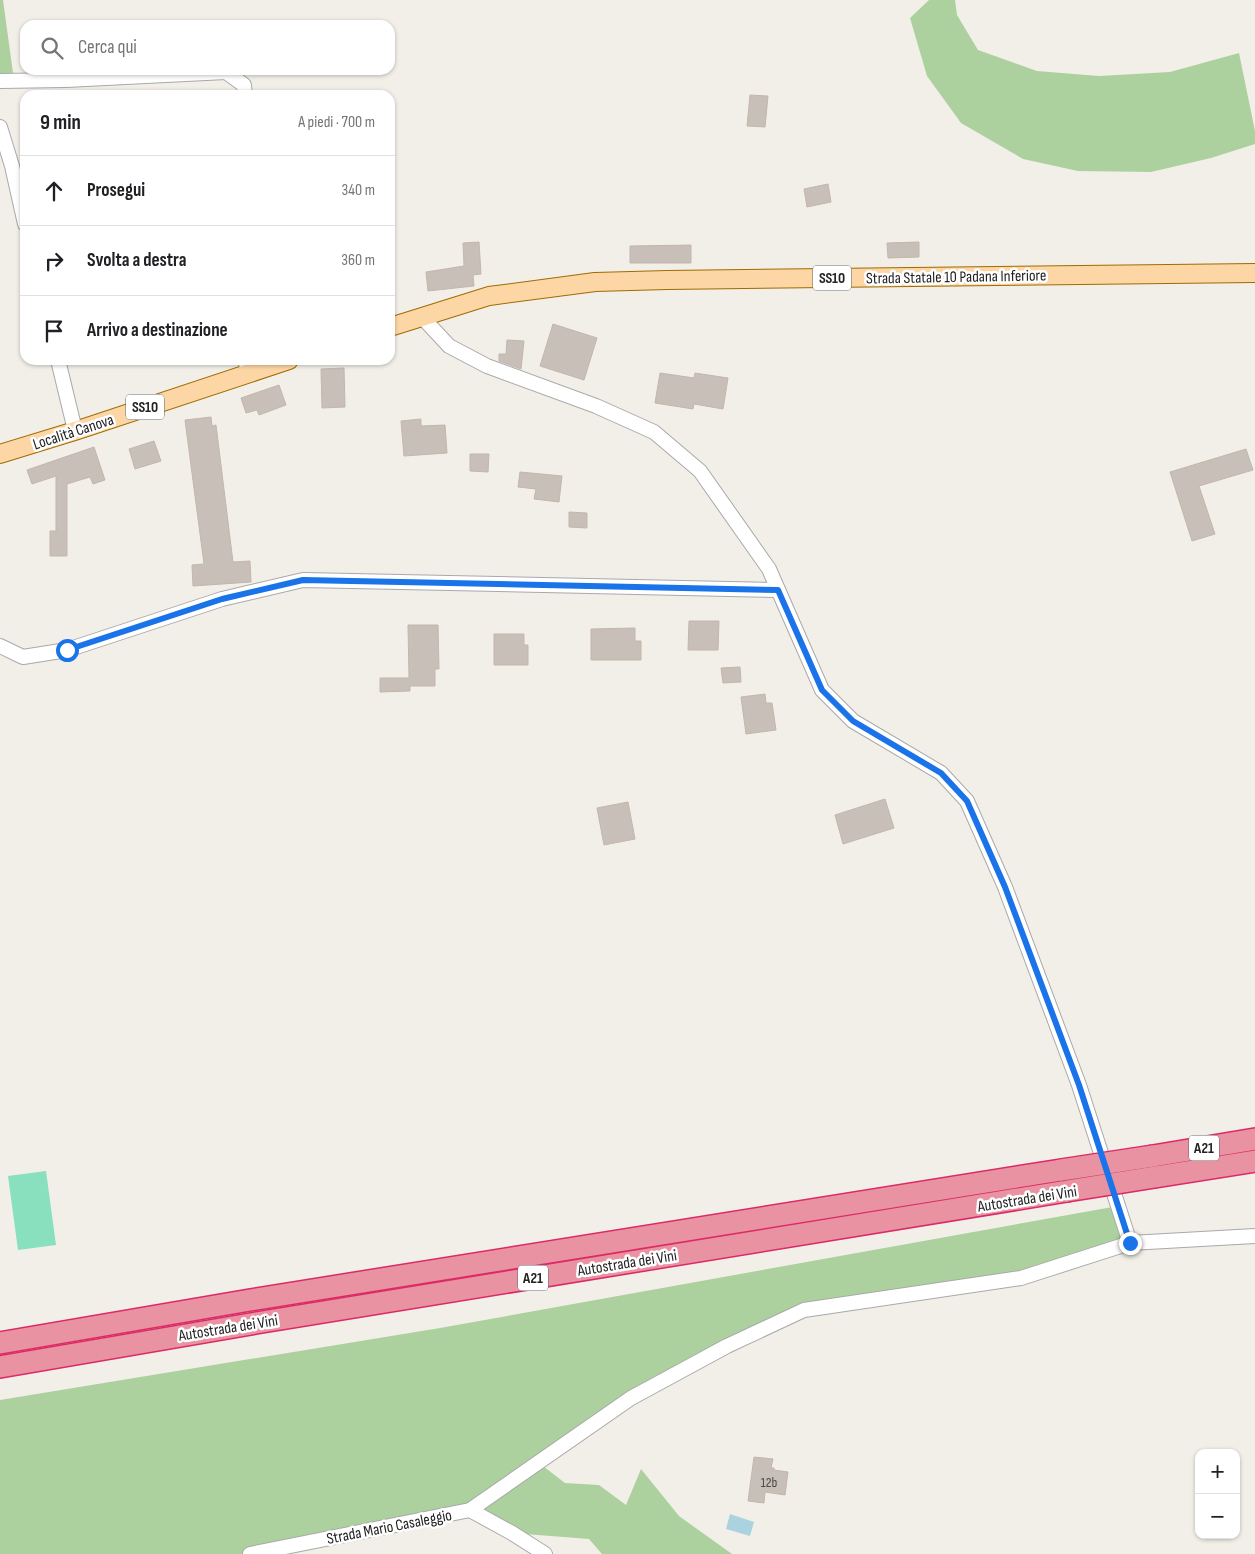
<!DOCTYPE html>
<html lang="it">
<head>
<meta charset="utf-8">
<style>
	:root { --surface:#fff; --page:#f6f6f6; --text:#202124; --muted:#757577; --line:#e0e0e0 }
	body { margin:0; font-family:"Sofia Sans Condensed",sans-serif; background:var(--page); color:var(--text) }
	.controls { position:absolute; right:15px; bottom:15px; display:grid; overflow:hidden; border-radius:10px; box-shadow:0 1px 4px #0004 }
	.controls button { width:45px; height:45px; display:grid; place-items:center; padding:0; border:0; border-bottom:1px solid var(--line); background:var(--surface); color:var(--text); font:25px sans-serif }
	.stop { position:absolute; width:15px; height:15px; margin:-11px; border:4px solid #1a73e8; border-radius:50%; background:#fff }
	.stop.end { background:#1a73e8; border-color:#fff; box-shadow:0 1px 5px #0008 }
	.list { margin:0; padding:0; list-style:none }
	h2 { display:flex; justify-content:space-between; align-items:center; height:65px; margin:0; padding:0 20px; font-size:21px }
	h2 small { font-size:16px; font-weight:400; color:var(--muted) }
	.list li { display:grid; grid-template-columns:32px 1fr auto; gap:15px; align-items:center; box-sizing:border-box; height:70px; padding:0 20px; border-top:1px solid var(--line) }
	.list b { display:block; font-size:19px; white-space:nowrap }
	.list em { font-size:16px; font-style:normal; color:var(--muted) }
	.icon { flex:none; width:28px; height:28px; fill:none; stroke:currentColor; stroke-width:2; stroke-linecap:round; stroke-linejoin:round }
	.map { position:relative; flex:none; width:1255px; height:1554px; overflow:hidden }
	.search { position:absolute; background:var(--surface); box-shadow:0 1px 4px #0004; left:20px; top:20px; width:375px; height:55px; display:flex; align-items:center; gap:12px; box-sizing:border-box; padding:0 18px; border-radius:15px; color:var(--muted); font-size:19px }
	.panel { position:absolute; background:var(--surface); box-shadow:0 1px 4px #0004; left:20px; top:90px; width:375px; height:275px; border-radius:15px }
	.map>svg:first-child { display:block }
	.forest { fill:#add19e }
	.pitch { fill:#88e0be }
	.water { fill:#aad3df }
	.building { fill:#c7bfb8; stroke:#c4b6ab }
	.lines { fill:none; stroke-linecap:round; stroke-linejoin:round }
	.minor-casing { stroke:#a9a9a9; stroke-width:16 }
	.major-casing { stroke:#a06b00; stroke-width:20 }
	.highway-casing { stroke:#dc2a67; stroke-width:24 }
	.minor { stroke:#fff; stroke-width:14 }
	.major { stroke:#fcd6a4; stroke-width:18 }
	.highway { stroke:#e892a2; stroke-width:21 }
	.highway-bridge-casing { stroke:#dc2a67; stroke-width:24; stroke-linecap:butt }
	.highway-bridge { stroke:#e892a2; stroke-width:21 }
	.route { stroke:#1a73e8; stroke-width:6 }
	.labels { text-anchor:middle; stroke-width:5; stroke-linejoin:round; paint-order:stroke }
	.number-label { font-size:14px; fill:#4b4948 }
	.shield { fill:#fff; stroke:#646464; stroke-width:1 }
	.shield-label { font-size:15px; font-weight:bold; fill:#222 }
	.street-label { font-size:16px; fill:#222; stroke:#fff }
</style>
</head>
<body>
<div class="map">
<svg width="1255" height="1554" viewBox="0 0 1255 1554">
	<rect width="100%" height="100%" fill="#f2efe9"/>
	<g class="forest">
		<polygon points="0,0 3,0 13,73 0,74"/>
		<polygon points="929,0 955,0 957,15 978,50 1037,71 1099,76 1170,72 1239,53 1255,131 1255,144 1211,158 1151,172 1078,171 1023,159 961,123 927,76 910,18"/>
		<polygon points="1118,1206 1130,1243 1021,1278 804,1310 631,1398 539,1463 565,1483 599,1485 626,1505 641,1469 679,1516 732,1554 602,1554 589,1539 512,1533 470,1510 250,1554 0,1554 0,1400 440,1328"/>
	</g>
	<polygon class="pitch" points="46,1171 56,1245 18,1250 8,1176"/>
	<polygon class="water" points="730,1514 754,1522 750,1536 726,1529"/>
	<g class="building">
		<polygon points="750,95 768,96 765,127 747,126"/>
		<polygon points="828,184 831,202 807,207 804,189"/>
		<polygon points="479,242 481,274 473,275 474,286 428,291 426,272 464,266 463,243"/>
		<polygon points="919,242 919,257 888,258 887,243"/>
		<polygon points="691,245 691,263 630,263 630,246"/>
		<polygon points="553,324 597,338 584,380 540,366"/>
		<polygon points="507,340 524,341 521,369 499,361 499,354 506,354"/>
		<polygon points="344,368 345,407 322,408 321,369"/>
		<polygon points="660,373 694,378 695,373 728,378 723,409 694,404 693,409 655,403"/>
		<polygon points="279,385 286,405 259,415 257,410 246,413 241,398"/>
		<polygon points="211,417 212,426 216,425 233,562 250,561 251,582 193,586 192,565 204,564 185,420"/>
		<polygon points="421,419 421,426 445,425 447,453 404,456 401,421"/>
		<polygon points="154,441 161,461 135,469 129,449"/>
		<polygon points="94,447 105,480 93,484 90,477 67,484 67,556 50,556 50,531 56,531 56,476 32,484 27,470"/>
		<polygon points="1246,449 1253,470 1199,486 1215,534 1192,541 1170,472"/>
		<polygon points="470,454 489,454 488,472 470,471"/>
		<polygon points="520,472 562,476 559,502 534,499 536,489 518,487"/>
		<polygon points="569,512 587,513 587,528 569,527"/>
		<polygon points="689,621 719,621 718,650 688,650"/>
		<polygon points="408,625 438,625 439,669 435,669 435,686 410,686 410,691 380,692 380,678 409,678"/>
		<polygon points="635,628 635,641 641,641 641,660 591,660 591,629"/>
		<polygon points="494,634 524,634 524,645 528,645 528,665 494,665"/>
		<polygon points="740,667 741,682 723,683 721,668"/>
		<polygon points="765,694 766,703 772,703 776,730 746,734 741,697"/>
		<polygon points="885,799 894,828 843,844 835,815"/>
		<polygon points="628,802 635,839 604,845 597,808"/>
		<polygon points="754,1457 773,1459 771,1468 774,1468 774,1470 788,1472 785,1495 765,1492 764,1503 748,1501"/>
	</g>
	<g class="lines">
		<defs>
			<g id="minor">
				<polyline points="0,81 66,80 226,72 244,85 245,95"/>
				<polyline points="0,127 12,166 25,224"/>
				<polyline points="422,317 449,346 487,366 596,406 654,432 700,471 769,569 822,690 853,721 941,773 967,801 1005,887 1079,1085 1130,1243"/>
				<polyline points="58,360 73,422 78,430"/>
				<polyline points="246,360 247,374"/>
				<polyline points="0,646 23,657 67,650 222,599 303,580 778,590"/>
				<polyline points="470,1510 512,1533 545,1554"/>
				<polyline points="250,1554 470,1510 631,1398 727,1346 804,1310 1021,1278 1130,1243 1255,1236"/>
			</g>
			<g id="major">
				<polyline points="390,327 489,296 595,282 667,280 1255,273"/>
				<polyline points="0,454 78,430 289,360"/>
			</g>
			<g id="highway">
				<polyline points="1153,1156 1255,1139"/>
				<polyline points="1155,1177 1255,1161"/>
				<polyline points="0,1343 250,1300 1061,1170"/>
				<polyline points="0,1367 256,1323 1067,1191"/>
			</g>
		</defs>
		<use href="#minor" class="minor-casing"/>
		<use href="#major" class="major-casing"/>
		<use href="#highway" class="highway-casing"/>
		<use href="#minor" class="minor"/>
		<use href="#major" class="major"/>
		<use href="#highway" class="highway"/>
		<defs>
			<g id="highway-bridge">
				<polyline points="1061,1170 1153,1156"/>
				<polyline points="1067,1191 1155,1177"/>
			</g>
		</defs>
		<use href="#highway-bridge" class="highway-bridge-casing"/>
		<use href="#highway-bridge" class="highway-bridge"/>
	</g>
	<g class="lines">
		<polyline class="route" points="67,650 222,599 303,580 778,590 822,690 853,721 941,773 967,801 1005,887 1079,1085 1130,1243"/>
	</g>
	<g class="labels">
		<g class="number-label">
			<text x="769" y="1487">12b</text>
		</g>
		<g class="shield">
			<rect x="813" y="265.5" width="38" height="25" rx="4"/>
			<rect x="126" y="394.5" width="38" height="25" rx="4"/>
			<rect x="1189" y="1135.5" width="30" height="25" rx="4"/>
			<rect x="518" y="1265.5" width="30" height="25" rx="4"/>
		</g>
		<g class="shield-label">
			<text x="832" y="283">SS10</text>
			<text x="145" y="412">SS10</text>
			<text x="1204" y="1153">A21</text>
			<text x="533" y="1283">A21</text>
		</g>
		<g class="street-label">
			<text transform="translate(956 276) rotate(-1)" y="6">Strada Statale 10 Padana Inferiore</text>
			<text transform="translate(73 431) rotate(-18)" y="6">Località Canova</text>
			<text transform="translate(1027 1198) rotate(-9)" y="6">Autostrada dei Vini</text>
			<text transform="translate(627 1262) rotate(-9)" y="6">Autostrada dei Vini</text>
			<text transform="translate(228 1327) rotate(-9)" y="6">Autostrada dei Vini</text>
			<text transform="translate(389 1526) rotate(-11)" y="6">Strada Mario Casaleggio</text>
		</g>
	</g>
</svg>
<div class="controls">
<button>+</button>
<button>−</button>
</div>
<div class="stop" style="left:67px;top:650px"></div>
<div class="stop end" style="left:1130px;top:1243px"></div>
<div class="search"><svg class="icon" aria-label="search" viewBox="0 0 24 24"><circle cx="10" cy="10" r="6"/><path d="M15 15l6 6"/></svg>Cerca qui</div>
<section class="panel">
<h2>9 min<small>A piedi · 700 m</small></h2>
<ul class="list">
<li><svg class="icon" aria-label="ahead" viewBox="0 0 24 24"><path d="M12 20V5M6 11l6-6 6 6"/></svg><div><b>Prosegui</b></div><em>340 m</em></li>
<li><svg class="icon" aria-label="right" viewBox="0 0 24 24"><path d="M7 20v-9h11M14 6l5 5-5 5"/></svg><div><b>Svolta a destra</b></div><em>360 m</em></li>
<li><svg class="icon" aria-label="arrive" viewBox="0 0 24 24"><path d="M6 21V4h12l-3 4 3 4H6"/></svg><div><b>Arrivo a destinazione</b></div></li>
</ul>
</section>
</div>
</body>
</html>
